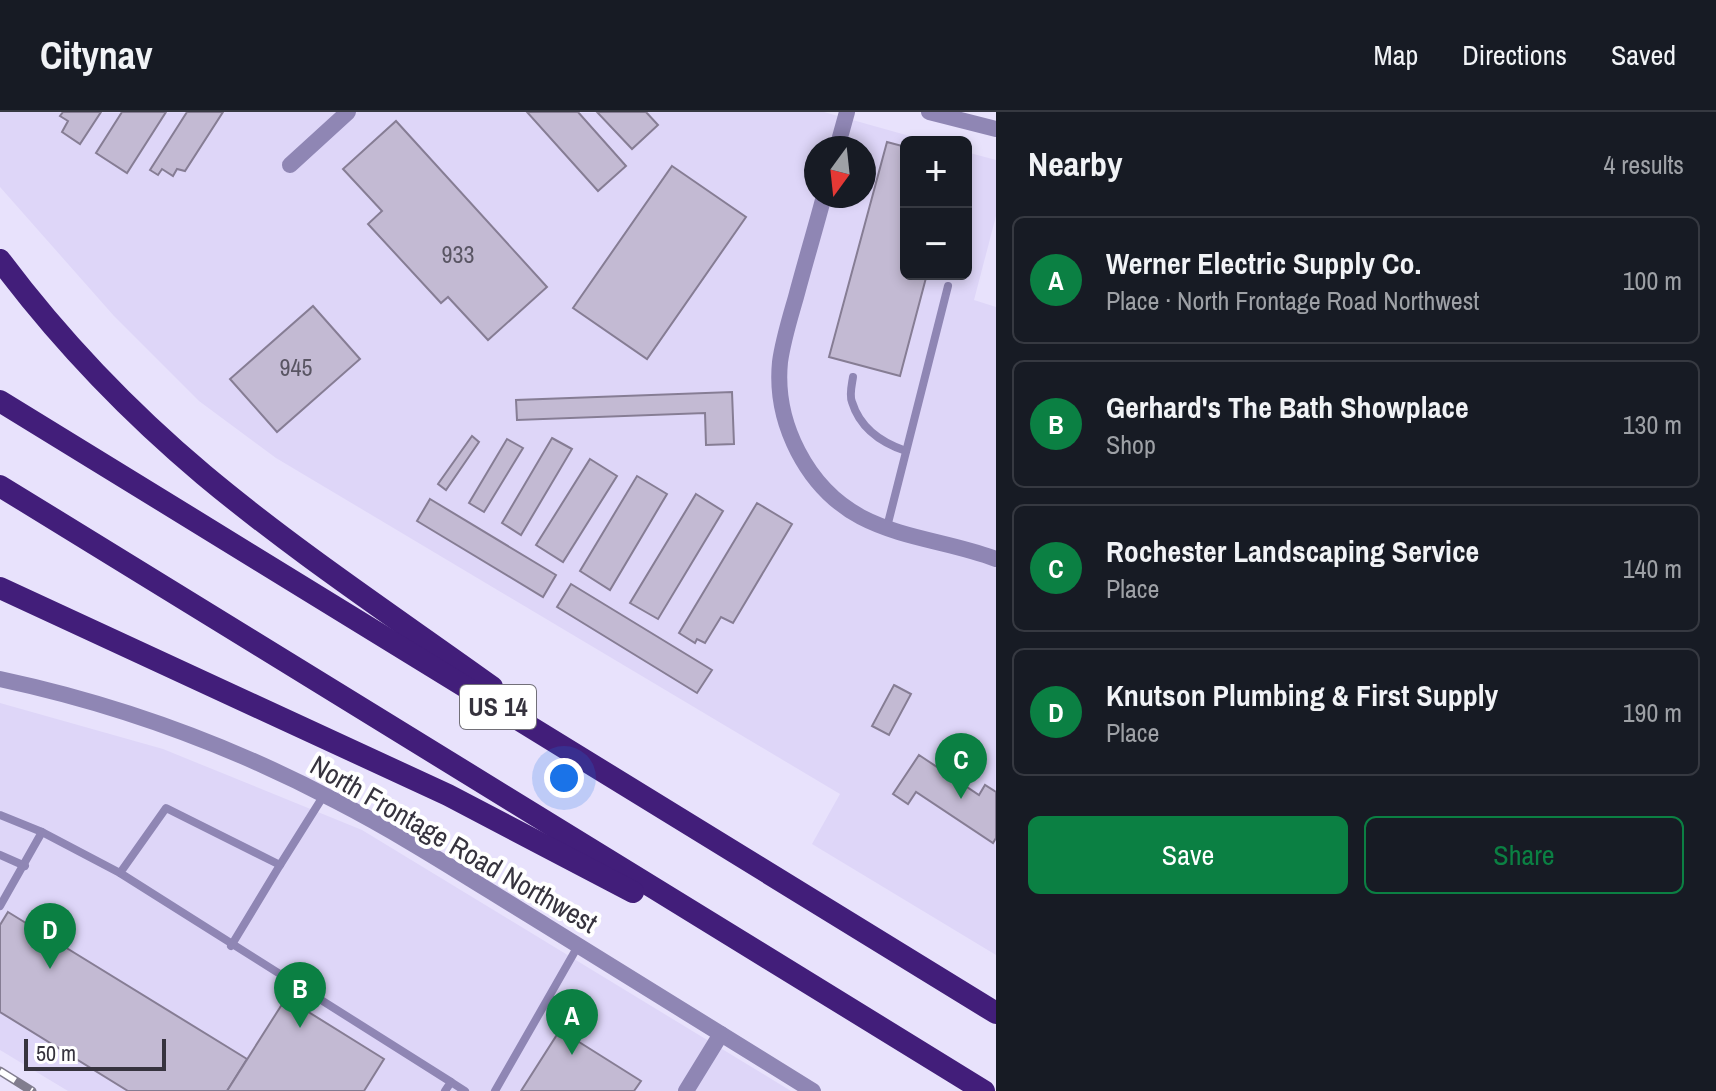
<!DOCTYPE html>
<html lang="en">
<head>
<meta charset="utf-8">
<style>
	:root { --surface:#171b24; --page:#20242c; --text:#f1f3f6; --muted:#9ea1a6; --line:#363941; --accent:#0b8043 }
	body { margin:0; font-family:"Archivo Narrow",sans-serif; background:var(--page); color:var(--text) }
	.controls { position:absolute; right:24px; top:24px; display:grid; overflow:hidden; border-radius:12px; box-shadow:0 4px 12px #0003 }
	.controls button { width:72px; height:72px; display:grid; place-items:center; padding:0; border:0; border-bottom:2px solid var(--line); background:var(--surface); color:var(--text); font:40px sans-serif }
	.compass { position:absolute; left:804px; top:24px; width:72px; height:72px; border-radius:50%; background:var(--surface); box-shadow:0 4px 12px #0003; rotate:195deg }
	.scale { position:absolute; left:24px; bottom:20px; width:142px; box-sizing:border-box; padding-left:8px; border:4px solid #36333e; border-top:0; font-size:22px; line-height:28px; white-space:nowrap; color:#36333e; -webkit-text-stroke:6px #fff; paint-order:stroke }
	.you { position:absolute; left:564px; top:666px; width:28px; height:28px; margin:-20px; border:6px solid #fff; border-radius:50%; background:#1a73e8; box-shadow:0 0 0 12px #1a73e833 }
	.badge { display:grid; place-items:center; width:52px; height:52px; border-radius:50%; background:var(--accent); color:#fff; font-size:26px; font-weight:700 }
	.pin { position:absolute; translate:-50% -66px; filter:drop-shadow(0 2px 4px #0008) }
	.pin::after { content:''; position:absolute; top:42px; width:28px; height:24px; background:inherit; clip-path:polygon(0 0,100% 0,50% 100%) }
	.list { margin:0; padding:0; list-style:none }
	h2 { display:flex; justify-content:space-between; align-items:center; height:104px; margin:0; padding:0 32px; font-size:34px }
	h2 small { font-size:26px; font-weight:400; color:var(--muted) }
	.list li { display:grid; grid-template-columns:52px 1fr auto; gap:24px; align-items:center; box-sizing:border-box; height:128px; margin:0 16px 16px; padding:0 16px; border:2px solid var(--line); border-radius:12px }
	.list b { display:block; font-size:30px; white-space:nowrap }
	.list p { margin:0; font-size:26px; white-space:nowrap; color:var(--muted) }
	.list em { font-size:26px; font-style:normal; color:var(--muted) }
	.actions { display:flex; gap:16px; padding:24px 32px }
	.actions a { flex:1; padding:18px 0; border:2px solid var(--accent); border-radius:12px; text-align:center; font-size:28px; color:var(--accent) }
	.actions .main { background:var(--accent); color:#fff }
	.map { position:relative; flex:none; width:996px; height:979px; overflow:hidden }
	header { display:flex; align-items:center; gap:48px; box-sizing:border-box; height:112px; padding:0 40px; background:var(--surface); border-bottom:2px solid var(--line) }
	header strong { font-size:38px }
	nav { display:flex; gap:44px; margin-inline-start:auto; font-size:28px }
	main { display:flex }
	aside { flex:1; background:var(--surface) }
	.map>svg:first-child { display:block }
	.built { fill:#ded6f8; fill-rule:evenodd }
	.building { fill:#c3bad3; stroke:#867d94; stroke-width:2 }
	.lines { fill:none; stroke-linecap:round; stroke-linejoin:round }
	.service { stroke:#8f86b4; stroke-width:8 }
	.minor { stroke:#8f86b4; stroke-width:16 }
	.trunk { stroke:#421e7a; stroke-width:22 }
	.rail-casing { stroke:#817d8e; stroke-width:9 }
	.rail { stroke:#fff; stroke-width:6; stroke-dasharray:18; stroke-linecap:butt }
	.labels { text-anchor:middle; stroke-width:8; stroke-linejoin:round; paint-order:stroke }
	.number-label { font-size:24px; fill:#595563 }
	.shield { fill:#fff; stroke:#727078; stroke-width:2 }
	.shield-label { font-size:26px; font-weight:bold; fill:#36333e }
	.street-label { font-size:28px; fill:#36333e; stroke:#fff }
</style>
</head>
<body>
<header>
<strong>Citynav</strong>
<nav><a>Map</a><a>Directions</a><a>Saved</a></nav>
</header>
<main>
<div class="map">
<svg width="996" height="979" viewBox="0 0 996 979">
	<rect width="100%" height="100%" fill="#e8e2fc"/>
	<g class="built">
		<path d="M0,0h824l107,30h-25v132h60v-122l30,8v56l-22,84 22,7v648l-184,-111 28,-50 -564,-336 -77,-57 -85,-85 -114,-129zM816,36h48v48h-48z"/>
		<polygon points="0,591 163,637 362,718 791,979 68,979 0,938"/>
	</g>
	<g class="building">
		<polygon points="63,0 101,0 80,32 62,20 68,9 60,4"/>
		<polygon points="122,0 166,0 127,61 96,41"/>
		<polygon points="187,0 223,0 185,59 177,57 173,64 162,57 158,63 150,58"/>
		<polygon points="527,0 578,0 626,54 598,79"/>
		<polygon points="597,0 646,0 658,13 632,37"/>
		<polygon points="396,9 547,175 488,228 448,185 441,191 368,112 382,99 343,57"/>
		<polygon points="887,30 906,35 906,162 927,162 900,264 829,245"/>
		<polygon points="672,54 746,105 647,247 573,196"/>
		<polygon points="313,194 360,247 277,320 230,267"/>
		<polygon points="732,280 734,332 706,333 705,301 517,308 516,288"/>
		<polygon points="472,324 479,330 446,378 438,372"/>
		<polygon points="552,326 572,337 521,423 502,411"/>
		<polygon points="507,327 523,336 484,400 469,391"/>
		<polygon points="590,347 617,364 563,450 536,433"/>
		<polygon points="637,364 667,382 610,478 580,459"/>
		<polygon points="696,382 723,399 658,507 630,491"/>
		<polygon points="430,387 556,463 543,485 417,409"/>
		<polygon points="757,391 792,412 733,511 721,505 705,531 697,527 695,531 679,521"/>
		<polygon points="571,472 712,558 697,581 557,495"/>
		<polygon points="894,573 911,582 889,623 872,614"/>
		<polygon points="919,643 979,683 985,673 996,680 996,726 993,731 916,680 908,692 893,682"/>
		<polygon points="8,800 247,947 227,979 128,979 0,900 0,813"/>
		<polygon points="286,886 384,947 364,979 227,979"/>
		<polygon points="560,918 641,969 634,979 521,979"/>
	</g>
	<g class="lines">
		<g class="service">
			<path d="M853,265c-1,7 -4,18 -1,25 8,26 30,41 54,49"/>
			<polyline points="887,415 948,174"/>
			<polyline points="324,683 280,753 166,696 120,761 451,970 445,979"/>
			<polyline points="0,703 42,720 120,761"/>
			<polyline points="0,743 25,754"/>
			<polyline points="0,794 42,720"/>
			<polyline points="231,834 280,753"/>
			<polyline points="451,970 465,979"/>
			<polyline points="495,979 578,834"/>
		</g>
		<g class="minor">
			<polyline points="929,0 996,17"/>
			<polyline points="837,36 847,0"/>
			<polyline points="290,53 348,0"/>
			<path d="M824,84c-9,34 -19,67 -28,101 -6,21 -13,43 -16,65 -6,61 27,126 81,155 42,22 91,25 135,42"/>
			<path d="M0,567c117,25 230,66 336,122 72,37 140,82 209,124 89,55 179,111 268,166"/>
			<polyline points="686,979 721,922"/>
		</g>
		<g class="trunk">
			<path d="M0,148c60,80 128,151 204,215 91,76 192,143 288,212"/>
			<polyline points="0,289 996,901"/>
			<polyline points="0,374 984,979"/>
			<polyline points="0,476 448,683 633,780"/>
		</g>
		<defs>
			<polyline id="rail" points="0,959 32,979"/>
		</defs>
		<use href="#rail" class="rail-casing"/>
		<use href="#rail" class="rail"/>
	</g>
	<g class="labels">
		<g class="number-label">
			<text x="458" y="151">933</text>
			<text x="296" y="264">945</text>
		</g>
		<rect class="shield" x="460" y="573" width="76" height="44" rx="6"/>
		<g class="shield-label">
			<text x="498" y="604">US 14</text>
		</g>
		<g class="street-label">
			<text transform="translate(454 732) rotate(30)" y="10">North Frontage Road Northwest</text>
		</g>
	</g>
</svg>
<div class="controls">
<button>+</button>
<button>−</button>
</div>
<svg class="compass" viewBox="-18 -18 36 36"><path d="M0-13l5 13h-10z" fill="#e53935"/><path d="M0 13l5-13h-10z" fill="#9ea1a6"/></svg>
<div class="scale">50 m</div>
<div class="you"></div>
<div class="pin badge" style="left:572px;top:943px">A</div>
<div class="pin badge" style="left:300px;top:916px">B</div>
<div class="pin badge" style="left:961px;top:687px">C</div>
<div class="pin badge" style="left:50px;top:857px">D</div>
</div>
<aside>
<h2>Nearby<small>4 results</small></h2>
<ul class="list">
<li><span class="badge">A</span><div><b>Werner Electric Supply Co.</b><p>Place · North Frontage Road Northwest</p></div><em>100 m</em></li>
<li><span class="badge">B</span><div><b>Gerhard's The Bath Showplace</b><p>Shop</p></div><em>130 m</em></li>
<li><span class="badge">C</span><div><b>Rochester Landscaping Service</b><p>Place</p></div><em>140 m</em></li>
<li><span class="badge">D</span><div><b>Knutson Plumbing &amp; First Supply</b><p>Place</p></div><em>190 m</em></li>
</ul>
<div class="actions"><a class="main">Save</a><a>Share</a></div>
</aside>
</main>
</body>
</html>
